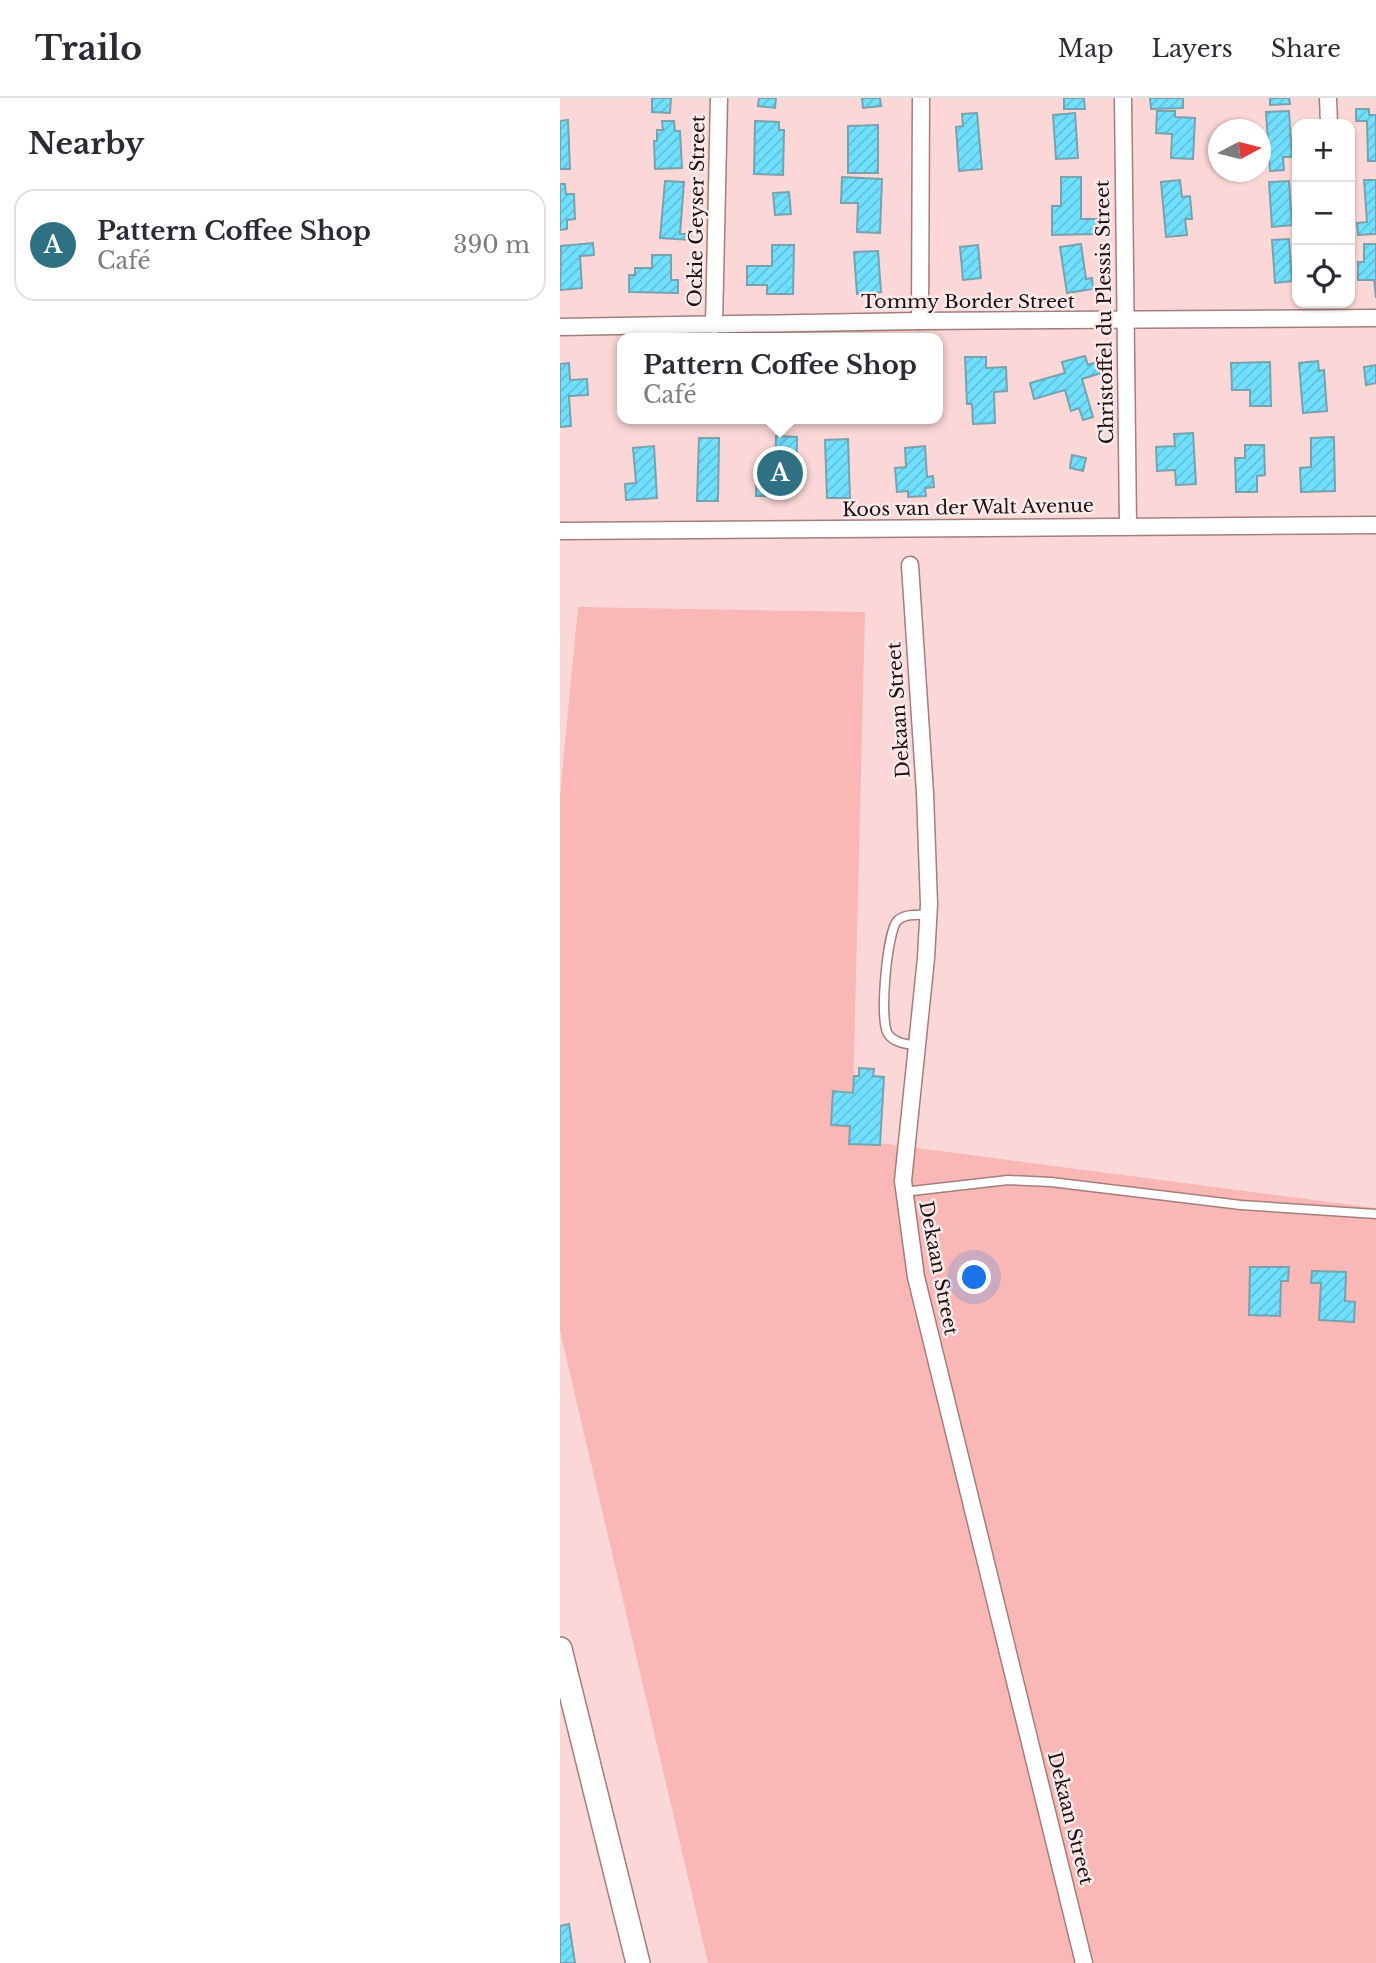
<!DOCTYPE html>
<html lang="en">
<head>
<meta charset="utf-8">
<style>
	:root { --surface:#fff; --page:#f7f7f7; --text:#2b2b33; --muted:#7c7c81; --line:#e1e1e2; --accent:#2f7183 }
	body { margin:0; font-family:"Libre Baskerville",serif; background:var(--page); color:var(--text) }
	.controls { position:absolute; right:21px; top:21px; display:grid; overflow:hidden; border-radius:14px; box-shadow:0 2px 5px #0004 }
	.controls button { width:63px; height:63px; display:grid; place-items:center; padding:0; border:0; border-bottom:2px solid var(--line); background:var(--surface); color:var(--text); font:35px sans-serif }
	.compass { position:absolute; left:648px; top:21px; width:63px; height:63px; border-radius:50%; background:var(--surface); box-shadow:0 2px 5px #0004; rotate:83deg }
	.you { position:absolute; left:415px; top:1180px; width:24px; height:24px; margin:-18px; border:5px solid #fff; border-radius:50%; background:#1a73e8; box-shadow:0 0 0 10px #1a73e833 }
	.badge { display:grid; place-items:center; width:46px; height:46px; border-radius:50%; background:var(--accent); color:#fff; font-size:23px; font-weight:700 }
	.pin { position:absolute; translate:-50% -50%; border:4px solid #fff; box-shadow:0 2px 7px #0006 }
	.popup { position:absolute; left:57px; top:235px; width:326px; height:91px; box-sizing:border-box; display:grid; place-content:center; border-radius:14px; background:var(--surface); filter:drop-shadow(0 2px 5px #0005); font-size:23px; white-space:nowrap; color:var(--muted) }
	.popup b { font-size:26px; color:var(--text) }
	.popup::after { content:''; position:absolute; left:50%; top:100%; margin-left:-14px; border:14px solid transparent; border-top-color:var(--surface) }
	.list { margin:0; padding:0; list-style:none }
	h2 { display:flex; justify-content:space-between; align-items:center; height:91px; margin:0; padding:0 28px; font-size:30px }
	h2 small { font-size:23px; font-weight:400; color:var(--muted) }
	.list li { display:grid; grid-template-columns:46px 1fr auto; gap:21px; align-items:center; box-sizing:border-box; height:112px; margin:0 14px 14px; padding:0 14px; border:2px solid var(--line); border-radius:21px }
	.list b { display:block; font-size:26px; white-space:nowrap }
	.list p { margin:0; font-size:23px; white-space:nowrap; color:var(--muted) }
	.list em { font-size:23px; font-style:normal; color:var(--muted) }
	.icon { flex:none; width:38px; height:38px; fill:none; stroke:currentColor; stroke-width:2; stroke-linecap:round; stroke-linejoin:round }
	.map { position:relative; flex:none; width:816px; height:1865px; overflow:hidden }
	header { display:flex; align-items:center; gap:42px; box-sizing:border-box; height:98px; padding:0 35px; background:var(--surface); border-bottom:2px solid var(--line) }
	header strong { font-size:33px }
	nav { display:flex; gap:38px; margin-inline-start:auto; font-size:24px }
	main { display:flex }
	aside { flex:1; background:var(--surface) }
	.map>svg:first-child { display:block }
	.green { fill:#f9b8b6 }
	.building { fill:url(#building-hatch); stroke:#78a2ae; stroke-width:2 }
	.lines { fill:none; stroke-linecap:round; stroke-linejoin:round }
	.lane-casing { stroke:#a47d7c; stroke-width:11 }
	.street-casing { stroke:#a47d7c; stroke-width:19 }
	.secondary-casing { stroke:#a47d7c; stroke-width:26 }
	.lane { stroke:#fff; stroke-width:8 }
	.street { stroke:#fff; stroke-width:16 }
	.secondary { stroke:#fff; stroke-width:23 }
	.labels { text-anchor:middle; stroke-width:5; stroke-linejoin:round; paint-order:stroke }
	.street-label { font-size:19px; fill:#1e1010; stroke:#fceaea }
</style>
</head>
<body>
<header>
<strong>Trailo</strong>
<nav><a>Map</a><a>Layers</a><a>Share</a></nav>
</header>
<main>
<aside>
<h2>Nearby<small></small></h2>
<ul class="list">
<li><span class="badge">A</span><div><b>Pattern Coffee Shop</b><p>Café</p></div><em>390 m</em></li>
</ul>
</aside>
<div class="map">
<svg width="816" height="1865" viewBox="0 0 816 1865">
	<defs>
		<pattern id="building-hatch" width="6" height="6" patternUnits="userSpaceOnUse" patternTransform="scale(1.75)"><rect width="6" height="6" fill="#70e0ff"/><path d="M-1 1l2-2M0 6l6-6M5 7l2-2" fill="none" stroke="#61bfda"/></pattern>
	</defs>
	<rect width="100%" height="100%" fill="#fbd8d7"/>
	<polygon class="green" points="18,509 305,514 293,999 304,1043 816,1110 816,1865 148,1865 0,1233 0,697"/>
	<g class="building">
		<polygon points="92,0 111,0 110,15 92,14"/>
		<polygon points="199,0 216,0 215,10 198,8"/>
		<polygon points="302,0 320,0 321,8 303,10"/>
		<polygon points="504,0 524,0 525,11 504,11"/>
		<polygon points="590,0 623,0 623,10 591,11"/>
		<polygon points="710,0 729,0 730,6 710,7"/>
		<polygon points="796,11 809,11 809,17 816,17 816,63 808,63 807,23 796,23"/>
		<polygon points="597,13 615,13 615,19 635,20 633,61 611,60 612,36 596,35"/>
		<polygon points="729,13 732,59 723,59 724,72 710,73 706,14"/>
		<polygon points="417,15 422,71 399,73 396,29 403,28 402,16"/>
		<polygon points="515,15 518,60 496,61 493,17"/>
		<polygon points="8,22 10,71 0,71 0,23"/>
		<polygon points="102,23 114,23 115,33 120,33 122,70 95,71 94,43 97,43 97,32 103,32"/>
		<polygon points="195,23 219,24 219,32 224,32 223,77 194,76"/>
		<polygon points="318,27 318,75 288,75 288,28"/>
		<polygon points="282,79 322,81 320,135 297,134 298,105 281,105"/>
		<polygon points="501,79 521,79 521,121 539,121 539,136 492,137 492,108 501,108"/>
		<polygon points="620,82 622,99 630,98 632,121 625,121 627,137 606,139 601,84"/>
		<polygon points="804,82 816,82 816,136 798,137 797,125 807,124"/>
		<polygon points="105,83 124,84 120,136 131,136 131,142 100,140"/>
		<polygon points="729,83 732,127 712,129 709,84"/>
		<polygon points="0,86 5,86 6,96 14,96 15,121 7,122 7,131 0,132"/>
		<polygon points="229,94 231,116 215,117 213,95"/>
		<polygon points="729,141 732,183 715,185 712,142"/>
		<polygon points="33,145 34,157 20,158 22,190 0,192 1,148"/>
		<polygon points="521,146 526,181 532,180 533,191 507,195 500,149"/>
		<polygon points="804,146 816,146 816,200 814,182 798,182 798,164 804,164"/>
		<polygon points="212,147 234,147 233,196 207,196 207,187 187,187 187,168 212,168"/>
		<polygon points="418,147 421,180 403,182 400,149"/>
		<polygon points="318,153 321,194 297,196 294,154"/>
		<polygon points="92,157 111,157 111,182 118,182 118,195 69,194 69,177 75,177 75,170 92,170"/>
		<polygon points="525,258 528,267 537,264 541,275 522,281 533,319 523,322 519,310 511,313 505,292 474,301 470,285 505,275 502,264"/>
		<polygon points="405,259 426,259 426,270 446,269 447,293 434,294 435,325 413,326 412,306 407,306"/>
		<polygon points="758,263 759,273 764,272 767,313 743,315 739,265"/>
		<polygon points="710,264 711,308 690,308 690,292 672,292 671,265"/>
		<polygon points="9,265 10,282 27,281 28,297 9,298 11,328 0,329 0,266"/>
		<polygon points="816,267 816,285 806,287 804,269"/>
		<polygon points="633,335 636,386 616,387 615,372 597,373 596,349 615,348 614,336"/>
		<polygon points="216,338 237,339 236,392 215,391 215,398 196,398 197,369 215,369"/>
		<polygon points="774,339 775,393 741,394 740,370 751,369 751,340"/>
		<polygon points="139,340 159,340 158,403 137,403"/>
		<polygon points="288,341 290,400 267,400 265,342"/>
		<polygon points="685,347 704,347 705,377 697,378 697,394 676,394 675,360 685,360"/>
		<polygon points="94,348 97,400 66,402 65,386 76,385 73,350"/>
		<polygon points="365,348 367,379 373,378 374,389 365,390 366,398 348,399 348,393 337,394 335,370 346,369 345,350"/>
		<polygon points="512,357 526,360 523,373 510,370"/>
		<polygon points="299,970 314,971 313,978 324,979 320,1047 289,1046 290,1028 271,1027 273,993 293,995 294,978 299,978"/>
		<polygon points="690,1169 729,1169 728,1183 721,1183 720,1218 689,1217"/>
		<polygon points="752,1173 786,1174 785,1203 795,1204 794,1224 759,1222 761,1185 751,1185"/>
		<polygon points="9,1826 15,1865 0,1865 0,1828"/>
	</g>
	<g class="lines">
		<defs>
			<g id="lane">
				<path d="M357,948c-10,-2 -23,-3 -29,-12 -9,-15 -1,-101 9,-113 8,-8 22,-6 32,-6"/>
				<polyline points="343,1094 448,1082 491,1084 681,1107 816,1116"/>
			</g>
			<g id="street">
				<polyline points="563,0 568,428"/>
				<polyline points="768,0 769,26"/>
				<polyline points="360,223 361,0"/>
				<polyline points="154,227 159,0"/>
				<polyline points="0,229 360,223 816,220"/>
				<polyline points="0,433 816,427"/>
				<polyline points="350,467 365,695 369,806 366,860 343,1083 356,1179 524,1865"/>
			</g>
			<polyline id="secondary" points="0,1551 78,1865"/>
		</defs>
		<use href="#lane" class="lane-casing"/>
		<use href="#street" class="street-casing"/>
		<use href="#secondary" class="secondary-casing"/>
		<use href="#lane" class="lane"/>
		<use href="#street" class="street"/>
		<use href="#secondary" class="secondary"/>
	</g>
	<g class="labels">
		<g class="street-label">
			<text transform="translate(136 113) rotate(-89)" y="7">Ockie Geyser Street</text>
			<text x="408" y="210">Tommy Border Street</text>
			<text transform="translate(544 214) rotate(-91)" y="7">Christoffel du Plessis Street</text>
			<text transform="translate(408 409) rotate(-1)" y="7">Koos van der Walt Avenue</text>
			<text transform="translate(338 612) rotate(-94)" y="7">Dekaan Street</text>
			<text transform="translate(379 1170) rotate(79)" y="7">Dekaan Street</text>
			<text transform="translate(511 1720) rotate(76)" y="7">Dekaan Street</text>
		</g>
	</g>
</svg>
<div class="controls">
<button>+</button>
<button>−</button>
<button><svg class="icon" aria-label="locate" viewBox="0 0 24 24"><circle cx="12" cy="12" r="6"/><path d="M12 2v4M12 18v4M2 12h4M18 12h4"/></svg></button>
</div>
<svg class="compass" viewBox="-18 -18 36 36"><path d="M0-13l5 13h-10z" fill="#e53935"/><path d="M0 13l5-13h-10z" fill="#7c7c81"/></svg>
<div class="you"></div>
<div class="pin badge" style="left:220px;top:375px">A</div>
<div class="popup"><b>Pattern Coffee Shop</b>Café</div>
</div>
</main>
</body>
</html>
